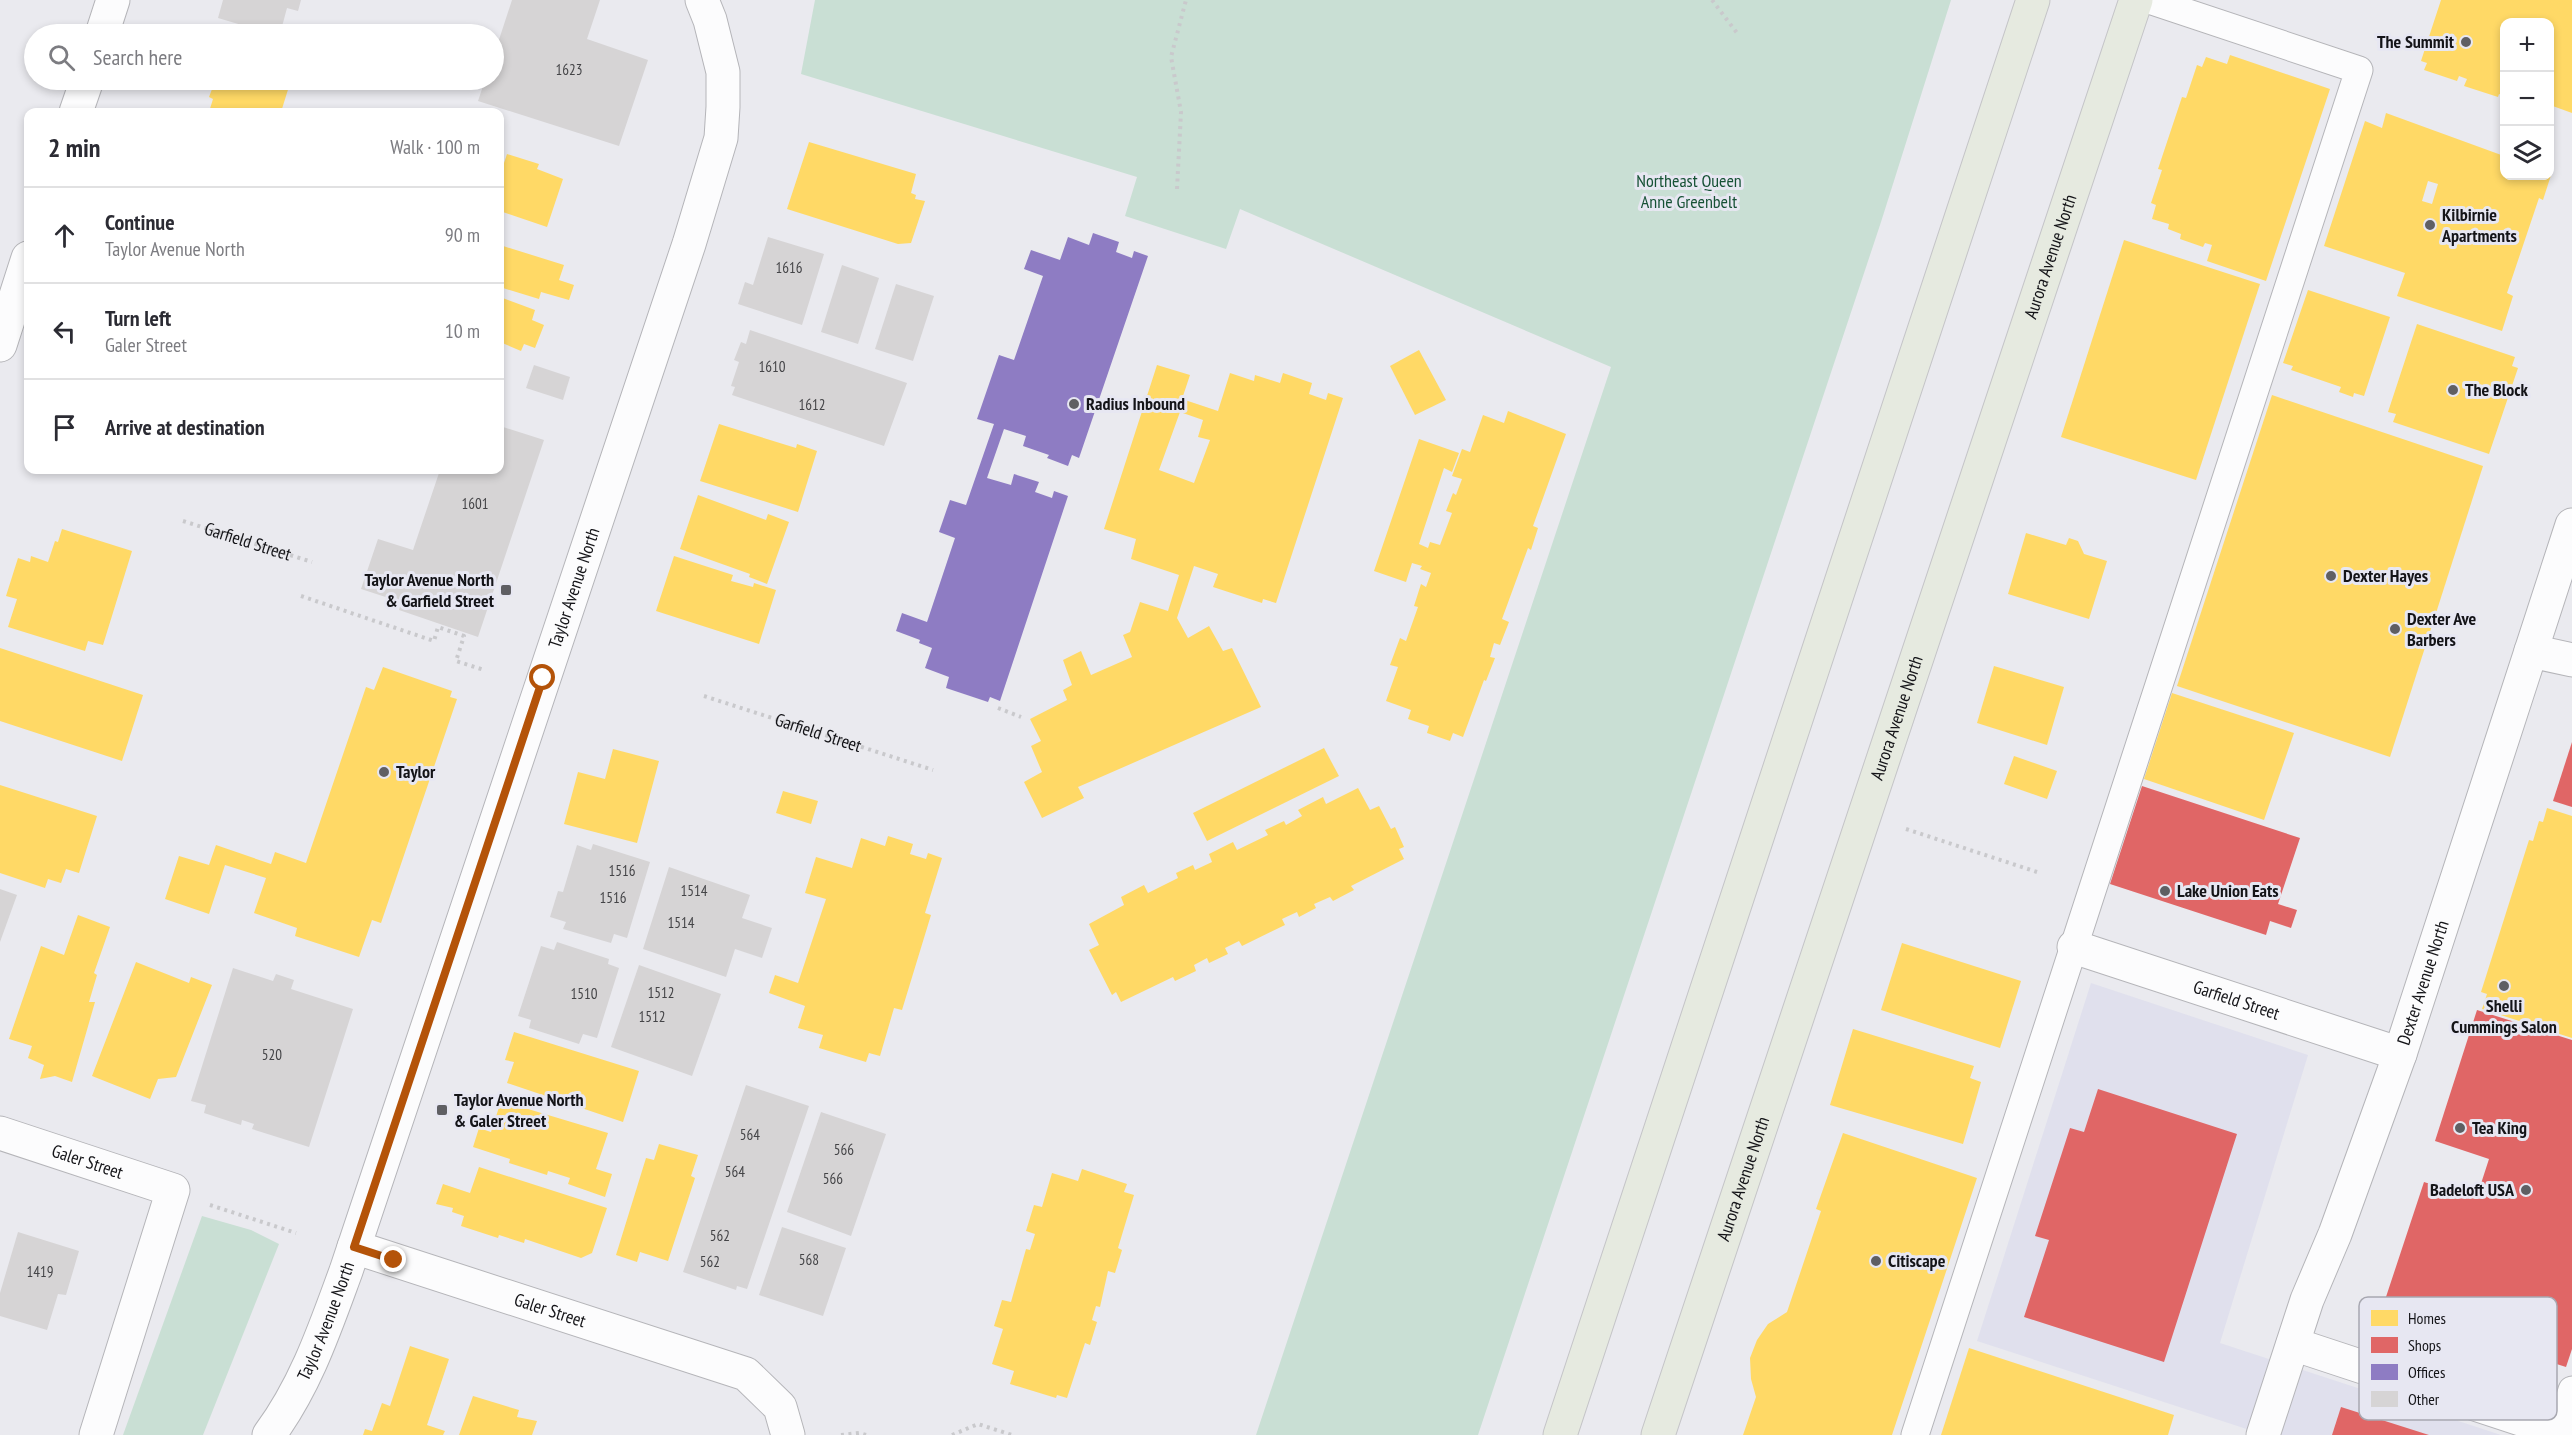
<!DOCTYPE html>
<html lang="en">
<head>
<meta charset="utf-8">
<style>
	:root { --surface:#fff; --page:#f7f7f7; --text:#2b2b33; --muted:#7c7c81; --line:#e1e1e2 }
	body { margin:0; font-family:"PT Sans Narrow",sans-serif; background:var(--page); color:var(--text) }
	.controls { position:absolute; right:18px; top:18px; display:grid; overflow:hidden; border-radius:12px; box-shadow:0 3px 9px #0003 }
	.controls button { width:54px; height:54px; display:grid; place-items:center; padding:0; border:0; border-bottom:2px solid var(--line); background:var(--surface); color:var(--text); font:30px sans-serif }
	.stop { position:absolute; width:18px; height:18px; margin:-14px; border:4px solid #b45309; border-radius:50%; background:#fff }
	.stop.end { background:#b45309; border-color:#fff; box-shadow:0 2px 6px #0008 }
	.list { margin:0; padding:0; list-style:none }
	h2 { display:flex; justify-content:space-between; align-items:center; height:78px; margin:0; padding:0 24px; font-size:26px }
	h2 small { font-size:20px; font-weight:400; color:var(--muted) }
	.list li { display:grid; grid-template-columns:39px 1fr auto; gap:18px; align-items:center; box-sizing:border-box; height:96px; padding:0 24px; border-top:2px solid var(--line) }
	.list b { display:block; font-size:22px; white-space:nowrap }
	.list p { margin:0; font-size:20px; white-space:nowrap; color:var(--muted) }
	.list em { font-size:20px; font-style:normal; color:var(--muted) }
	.icon { flex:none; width:33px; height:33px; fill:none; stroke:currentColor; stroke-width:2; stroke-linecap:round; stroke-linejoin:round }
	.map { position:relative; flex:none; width:2572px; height:1435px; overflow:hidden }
	.search { position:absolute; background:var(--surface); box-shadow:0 3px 9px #0003; left:24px; top:24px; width:480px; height:66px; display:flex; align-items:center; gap:15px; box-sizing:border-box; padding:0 21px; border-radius:33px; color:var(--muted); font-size:22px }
	.panel { position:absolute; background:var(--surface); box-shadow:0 3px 9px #0003; left:24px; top:108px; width:480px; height:366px; border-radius:12px }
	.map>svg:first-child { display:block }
	.built { fill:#e0e0ed }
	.green { fill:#c9dfd4 }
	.homes { fill:#ffd966; fill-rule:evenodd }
	.shops { fill:#e06666 }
	.offices { fill:#8e7cc3 }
	.building { fill:#d6d4d5 }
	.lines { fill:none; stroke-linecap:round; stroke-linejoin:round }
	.service-casing { stroke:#b5b5b9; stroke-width:29 }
	.minor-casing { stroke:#b5b5b9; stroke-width:35 }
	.tertiary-casing { stroke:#b5b5b9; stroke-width:35 }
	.secondary-casing { stroke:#b5b5b9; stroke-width:35 }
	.trunk-casing { stroke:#c4c4c7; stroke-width:35 }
	.path { stroke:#c9c9cc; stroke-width:4; stroke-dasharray:3 4.5; stroke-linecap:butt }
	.service { stroke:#fcfcfd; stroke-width:27 }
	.minor { stroke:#fcfcfd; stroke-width:33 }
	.tertiary { stroke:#fcfcfd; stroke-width:33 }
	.secondary { stroke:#fcfcfd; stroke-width:33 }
	.trunk { stroke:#e6eae0; stroke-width:33 }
	.route { stroke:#b45309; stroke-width:8 }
	.poi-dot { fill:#5f5f63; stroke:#e7e7f2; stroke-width:2 }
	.labels { text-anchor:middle; stroke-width:6; stroke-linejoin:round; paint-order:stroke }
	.number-label { font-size:15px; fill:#444447 }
	.poi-label { font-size:18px; font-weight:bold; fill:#141418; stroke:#e7e7f2; text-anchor:start }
	.park-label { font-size:18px; fill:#165135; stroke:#e7e7f2 }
	.street-label { font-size:18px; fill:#141418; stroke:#e7e7f2 }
	.key { fill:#e7e7f2; stroke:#a8a8b1; stroke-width:1.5 }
	.key-label { font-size:16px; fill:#141418 }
</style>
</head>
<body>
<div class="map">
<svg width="2572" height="1435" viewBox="0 0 2572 1435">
	<rect width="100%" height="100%" fill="#eaeaef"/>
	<polygon class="built" points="2091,983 2308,1055 2220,1343 2501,1435 2265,1435 1977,1341"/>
	<g class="green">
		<polygon points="815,0 1951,0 1881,222 1478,1435 1256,1435 1611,367 1240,209 1226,249 1125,216 1137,177 801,74"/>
		<polygon points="202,1216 251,1230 279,1244 203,1435 123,1435"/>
	</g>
	<g class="homes">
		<polygon points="2441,0 2572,0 2572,113 2550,105 2550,22 2504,22 2504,96 2499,94 2498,97 2464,86 2467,79 2459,76 2457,81 2424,70 2427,63 2421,61"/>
		<polygon points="2230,55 2330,89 2266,281 2207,261 2212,245 2205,243 2203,247 2180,239 2181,234 2168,229 2169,224 2152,219 2156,205 2151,203 2162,170 2158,169 2182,97 2186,98 2197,65 2202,67 2206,57 2227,64"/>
		<polygon points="219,80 291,80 281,112 209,112 213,99 209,97 214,84 217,85"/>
		<path d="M2386,113l118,43v20h46v-5l2,1 -9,28 -4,-2 -32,95 6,3 -11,35 -105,-35 8,-23 -81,-27 41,-125 17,7zM2428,181l10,3 -6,20 -10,-3z"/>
		<polygon points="809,142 916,174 911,193 916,195 915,199 925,201 911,243 898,244 787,209"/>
		<polygon points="507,154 539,164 537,169 563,179 547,227 500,211 500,161 504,163"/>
		<polygon points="2124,240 2260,284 2196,480 2061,437"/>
		<polygon points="500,245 564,265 559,280 574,285 569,300 541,292 539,299 503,288 500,290"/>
		<polygon points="2308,290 2390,317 2364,396 2354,393 2353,397 2339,392 2341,387 2291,370 2293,366 2283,363"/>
		<polygon points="500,297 535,310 532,320 544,325 535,348 524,344 521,351 500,342"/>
		<polygon points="2417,324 2515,357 2512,366 2518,368 2489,454 2393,422 2396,414 2388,412"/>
		<polygon points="1419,350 1446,400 1415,415 1390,366"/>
		<path d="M1157,365l33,10 -8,24 36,12 12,-38 24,8 1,-6 25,8 3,-10 29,10 -3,11 17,6 2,-7 15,5 -67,205 -13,-4 -1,4 -49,-16 5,-13 -24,-8 -17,52 11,20 21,-12 14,25 9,-3 29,59 -183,80 6,11 -42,20 -18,-36 18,-10 -11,-26 10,-5 -11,-22 37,-19 -4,-10 9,-5 -9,-25 18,-9 10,24 41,-18 -9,-22 7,-3 10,-30 28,9 11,-36 -48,-16 5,-20 -32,-10zM1180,412l23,8 -5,17 12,3 -16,43 -35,-13z"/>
		<polygon points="2272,395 2483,466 2390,757 2177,686"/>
		<polygon points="1508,411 1566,434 1533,526 1538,528 1531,550 1528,548 1502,619 1509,622 1500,645 1494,643 1490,657 1495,658 1486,681 1484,680 1463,737 1453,733 1450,741 1427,733 1429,726 1408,719 1411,710 1386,701 1398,667 1390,665 1400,638 1406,641 1418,607 1414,606 1421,584 1426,587 1431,573 1420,569 1422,566 1412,563 1406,582 1374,571 1419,439 1459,453 1452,472 1444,468 1419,544 1428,548 1430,542 1440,545 1452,513 1446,511 1453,493 1456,495 1462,479 1452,476 1462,449 1470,452 1483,415 1504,423"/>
		<polygon points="719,424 796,448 797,444 817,451 798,512 700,481"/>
		<polygon points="698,495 766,520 768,514 789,522 767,584 749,577 750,574 680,549"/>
		<polygon points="62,529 132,551 103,645 88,641 85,651 8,627 17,599 6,596 18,558 30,562 31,556 48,562 55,541 58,542"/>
		<polygon points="2026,533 2066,545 2069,538 2078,541 2084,554 2107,561 2089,619 2008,594"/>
		<polygon points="674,556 733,575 731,581 753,587 754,583 776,590 759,644 656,611"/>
		<polygon points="0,648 143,695 122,761 0,721"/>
		<polygon points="1994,666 2064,687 2047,745 1977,723"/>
		<polygon points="383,667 452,691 450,697 457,699 381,923 372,920 359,957 295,936 297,928 254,913 266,878 225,865 209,914 165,899 179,856 209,865 216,845 271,864 275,852 306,863 366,687 374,690"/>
		<polygon points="2172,693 2294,733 2264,820 2144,779"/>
		<polygon points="1324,748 1339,776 1207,841 1193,813"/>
		<polygon points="613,749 659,761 637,843 564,824 578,772 605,779"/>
		<polygon points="2014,756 2057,771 2047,799 2004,784"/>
		<polygon points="0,785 97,816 79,873 66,869 61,883 48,879 45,888 0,873"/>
		<polygon points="1358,788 1370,810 1379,806 1391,829 1395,827 1404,847 1399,849 1404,859 1351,886 1354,890 1333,901 1330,897 1314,904 1316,908 1299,917 1297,912 1282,919 1285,925 1242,946 1239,941 1225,948 1228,954 1209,963 1207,958 1194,965 1196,971 1175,981 1173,977 1121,1002 1116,992 1112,995 1089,950 1099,945 1089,924 1124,905 1121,897 1144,885 1148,893 1178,878 1176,873 1193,865 1195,870 1212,862 1209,854 1233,842 1237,850 1268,835 1265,830 1284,821 1286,825 1302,816 1298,810 1323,797 1326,804"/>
		<polygon points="783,791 818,801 811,824 776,813"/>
		<polygon points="2547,808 2572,816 2572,1038 2482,1009 2487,994 2481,992 2529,840 2533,841 2539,821 2543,822"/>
		<polygon points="888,836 913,844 910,854 926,859 928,853 942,858 925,913 931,915 902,1010 894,1008 880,1056 869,1053 866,1062 819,1048 823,1035 798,1028 805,1006 769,993 775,975 798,983 826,899 805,893 816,857 852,868 861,838 885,846"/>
		<polygon points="78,915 110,927 94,973 97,975 89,1002 95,1002 72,1082 55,1076 40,1079 44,1065 28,1058 32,1046 9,1039 41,946 64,955"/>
		<polygon points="1902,943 2021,981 2000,1048 1881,1010"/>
		<polygon points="136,962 189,983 191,977 212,985 176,1077 158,1079 150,1099 92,1076"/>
		<polygon points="1853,1029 1974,1066 1970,1078 1981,1082 1963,1144 1830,1105"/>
		<polygon points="514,1032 639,1071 623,1122 507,1083 514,1062 505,1060"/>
		<polygon points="501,1101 608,1133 596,1169 612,1174 605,1197 568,1184 570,1178 548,1171 547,1175 509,1163 510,1159 473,1147 479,1128 491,1132"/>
		<polygon points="1843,1133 1977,1178 1892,1435 1743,1435 1756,1397 1751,1379 1750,1358 1757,1340 1768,1324 1787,1312 1821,1211 1816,1209"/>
		<polygon points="659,1144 698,1155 691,1176 695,1178 668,1261 640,1252 637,1262 616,1255 646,1158 654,1160"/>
		<polygon points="479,1167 607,1208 592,1253 581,1258 525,1239 524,1243 499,1235 498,1238 461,1226 464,1216 452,1212 453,1208 436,1204 443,1184 470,1193"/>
		<polygon points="1082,1169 1127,1184 1124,1192 1134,1195 1118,1248 1122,1250 1115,1273 1108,1271 1100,1307 1096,1306 1092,1320 1097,1322 1090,1345 1085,1343 1067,1398 1057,1395 1056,1398 1010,1384 1014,1371 992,1364 1003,1329 994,1326 1002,1300 1011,1302 1026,1249 1030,1250 1035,1234 1026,1231 1034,1205 1042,1207 1052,1173 1078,1181"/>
		<polygon points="410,1346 449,1359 427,1425 445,1431 443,1435 363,1435 365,1429 372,1431 382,1403 390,1406"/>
		<polygon points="1969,1348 2174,1415 2168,1435 1941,1435"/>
		<polygon points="473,1396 519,1410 517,1417 537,1421 532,1435 459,1435"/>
	</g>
	<g class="shops">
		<polygon points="2572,742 2572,807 2553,801"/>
		<polygon points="2142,786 2300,838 2278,904 2297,910 2291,928 2270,921 2266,935 2110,884"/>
		<polygon points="2477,1010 2572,1040 2572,1349 2566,1367 2382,1309 2424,1182 2476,1199 2489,1159 2435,1141"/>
		<polygon points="2098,1089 2237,1134 2164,1362 2024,1317 2049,1240 2035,1236 2070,1128 2084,1132"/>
		<polygon points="2341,1407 2429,1435 2332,1435"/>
	</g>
	<polygon class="offices" points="1093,233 1119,242 1116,252 1132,258 1134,251 1148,256 1079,458 1072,455 1068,466 1047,458 1049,455 1023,446 1026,436 1004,429 987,478 1011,485 1014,474 1039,482 1035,492 1052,498 1054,491 1068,496 1000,701 990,697 988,702 946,688 949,677 925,668 932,648 919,643 920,640 896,631 902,613 927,622 955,538 939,532 950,500 966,505 994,424 977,419 999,355 1014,360 1043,276 1024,269 1031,250 1060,260 1068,237 1089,245"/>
	<g class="building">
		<polygon points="223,0 301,0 298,11 287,8 280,34 272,34 218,18"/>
		<polygon points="512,0 600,0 587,39 648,60 619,146 478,101 485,80 494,80 494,55"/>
		<polygon points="768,237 824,254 802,325 738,304 745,282 753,285"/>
		<polygon points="842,265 879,278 858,344 821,332"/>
		<polygon points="896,284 934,296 913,361 875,349"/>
		<polygon points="750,330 907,383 884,446 732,395 735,387 731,386 739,362 734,360 741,342 746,344"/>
		<polygon points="534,365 570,377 563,400 526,388"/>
		<polygon points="500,426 544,440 478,637 399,610 401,602 361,589 378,539 413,550 440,470 500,470"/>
		<polygon points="593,844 650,862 627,938 614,934 611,943 563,929 566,922 550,917 558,891 563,892 577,845 591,850"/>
		<polygon points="669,867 750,895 742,918 772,928 762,958 735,949 726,977 643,949"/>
		<polygon points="0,889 17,895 0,942"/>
		<polygon points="557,942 609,959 608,964 619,968 597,1038 583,1034 579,1044 529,1028 531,1020 518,1016 541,946 554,950"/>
		<polygon points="639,965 721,994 692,1076 611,1047"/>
		<polygon points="233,968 273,981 276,974 294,980 291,989 353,1009 309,1147 252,1129 254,1124 242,1120 241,1125 204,1113 206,1105 191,1101"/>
		<polygon points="746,1085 809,1106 747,1289 737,1286 736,1290 683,1272"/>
		<polygon points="821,1112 886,1134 851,1236 787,1212"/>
		<polygon points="782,1227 846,1248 823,1316 759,1295"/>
		<polygon points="18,1232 79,1251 66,1295 58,1294 47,1330 0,1316 0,1293"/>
	</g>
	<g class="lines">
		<defs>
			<g id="service">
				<polyline points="2559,1431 2572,1390"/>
				<polyline points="1915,1435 2359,70 2149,0"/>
			</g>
			<g id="minor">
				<polyline points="102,34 113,0"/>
				<polyline points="76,112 87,80"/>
				<polyline points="0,345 28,258"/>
				<polyline points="2531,651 2572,660"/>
				<path id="s3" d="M2074,947l326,107"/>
				<path id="s4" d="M0,1133l173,57 -77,245"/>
				<path id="s5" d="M354,1247l392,127 34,33 8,28"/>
				<polyline points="2293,1344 2569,1435"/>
			</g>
			<g id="tertiary">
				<path id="s6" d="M269,1435c37,-50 56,-107 77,-164l343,-1027 32,-106 2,-31v-35l-13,-52 -8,-20"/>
			</g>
			<g id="secondary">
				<path id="s7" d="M2263,1435l44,-135 28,-66 65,-180 172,-529"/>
			</g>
			<g id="trunk">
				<polyline points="1560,1435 2033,0"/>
				<path id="s8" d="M1658,1435l478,-1435"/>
			</g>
		</defs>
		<use href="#service" class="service-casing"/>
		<use href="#minor" class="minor-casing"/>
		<use href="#tertiary" class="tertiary-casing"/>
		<use href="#secondary" class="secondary-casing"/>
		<use href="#trunk" class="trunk-casing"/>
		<g class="path">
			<polyline points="1712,0 1737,33"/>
			<polyline points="1177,189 1181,112 1171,57 1186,0"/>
			<path id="s1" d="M183,521l129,41"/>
			<polyline points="301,596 434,641 438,627 464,636 456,661 484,670"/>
			<path id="s2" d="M704,696l229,74"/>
			<polyline points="998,708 1021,717"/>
			<polyline points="1906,829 2037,872"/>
			<polyline points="210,1205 296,1233"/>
			<polyline points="841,1435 859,1433 866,1435"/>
			<polyline points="952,1435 978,1424 1012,1435"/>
		</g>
		<use href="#service" class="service"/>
		<use href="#minor" class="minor"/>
		<use href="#tertiary" class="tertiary"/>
		<use href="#secondary" class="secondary"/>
		<use href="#trunk" class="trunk"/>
	</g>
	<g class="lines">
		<polyline class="route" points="394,1260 354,1247 543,678"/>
	</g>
	<g class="poi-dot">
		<circle cx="2466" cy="42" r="6"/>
		<circle cx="2430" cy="225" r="6"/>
		<circle cx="2453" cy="390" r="6"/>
		<circle cx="1074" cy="404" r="6"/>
		<circle cx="2331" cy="576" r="6"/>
		<rect x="500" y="584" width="12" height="12" rx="3"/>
		<circle cx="2395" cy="629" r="6"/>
		<circle cx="384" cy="772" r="6"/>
		<circle cx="2165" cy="891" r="6"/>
		<circle cx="2504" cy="986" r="6"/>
		<rect x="436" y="1104" width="12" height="12" rx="3"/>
		<circle cx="2460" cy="1128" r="6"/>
		<circle cx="2526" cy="1190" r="6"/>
		<circle cx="1876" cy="1261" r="6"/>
	</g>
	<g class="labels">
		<g class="number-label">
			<text x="569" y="75">1623</text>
			<text x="789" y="273">1616</text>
			<text x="772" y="372">1610</text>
			<text x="812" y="410">1612</text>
			<text x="475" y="509">1601</text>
			<text x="622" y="876">1516</text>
			<text x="694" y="896">1514</text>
			<text x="613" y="903">1516</text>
			<text x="681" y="928">1514</text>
			<text x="661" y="998">1512</text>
			<text x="584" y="999">1510</text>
			<text x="652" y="1022">1512</text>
			<text x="272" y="1060">520</text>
			<text x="750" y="1140">564</text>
			<text x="844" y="1155">566</text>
			<text x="735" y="1177">564</text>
			<text x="833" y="1184">566</text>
			<text x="720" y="1241">562</text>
			<text x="809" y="1265">568</text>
			<text x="710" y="1267">562</text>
			<text x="40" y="1277">1419</text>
		</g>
		<g class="poi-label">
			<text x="2454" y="48" text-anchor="end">The Summit</text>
			<text x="2442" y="221">Kilbirnie<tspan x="2442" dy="21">Apartments</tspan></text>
			<text x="2465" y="396">The Block</text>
			<text x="1086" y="410">Radius Inbound</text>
			<text x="2343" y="582">Dexter Hayes</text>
			<text x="494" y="586" text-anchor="end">Taylor Avenue North<tspan x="494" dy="21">&amp; Garfield Street</tspan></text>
			<text x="2407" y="625">Dexter Ave<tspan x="2407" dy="21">Barbers</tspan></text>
			<text x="396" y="778">Taylor</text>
			<text x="2177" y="897">Lake Union Eats</text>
			<text x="2504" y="1012" text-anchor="middle">Shelli<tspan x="2504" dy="21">Cummings Salon</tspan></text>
			<text x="454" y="1106">Taylor Avenue North<tspan x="454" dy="21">&amp; Galer Street</tspan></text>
			<text x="2472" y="1134">Tea King</text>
			<text x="2514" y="1196" text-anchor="end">Badeloft USA</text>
			<text x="1888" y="1267">Citiscape</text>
		</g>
		<g class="park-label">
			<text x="1689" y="187">Northeast Queen<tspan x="1689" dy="21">Anne Greenbelt</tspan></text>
		</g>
		<g class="street-label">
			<text dy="6" stroke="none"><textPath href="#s8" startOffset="1242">Aurora Avenue North</textPath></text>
			<text dy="6" stroke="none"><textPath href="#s1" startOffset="68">Garfield Street</textPath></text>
			<text dy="6" stroke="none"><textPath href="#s6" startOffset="902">Taylor Avenue North</textPath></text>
			<text dy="6" stroke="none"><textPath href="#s8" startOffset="756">Aurora Avenue North</textPath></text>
			<text dy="6" stroke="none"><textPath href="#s2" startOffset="120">Garfield Street</textPath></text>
			<text dy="6" stroke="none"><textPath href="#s7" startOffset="480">Dexter Avenue North</textPath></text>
			<text dy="6" stroke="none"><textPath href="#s3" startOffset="171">Garfield Street</textPath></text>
			<text dy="6" stroke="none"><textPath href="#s4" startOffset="92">Galer Street</textPath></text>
			<text dy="6" stroke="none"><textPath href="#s8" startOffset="270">Aurora Avenue North</textPath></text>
			<text dy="6" stroke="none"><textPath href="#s5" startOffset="206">Galer Street</textPath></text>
			<text dy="6" stroke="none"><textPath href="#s6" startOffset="128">Taylor Avenue North</textPath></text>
		</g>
	</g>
	<rect x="2359" y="1297" width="198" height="123" rx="9" class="key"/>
	<rect x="2371" y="1310" width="27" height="16" fill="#ffd966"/>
	<rect x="2371" y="1337" width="27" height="16" fill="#e06666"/>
	<rect x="2371" y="1364" width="27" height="16" fill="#8e7cc3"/>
	<rect x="2371" y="1391" width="27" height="16" fill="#d6d4d5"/>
	<g class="key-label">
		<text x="2408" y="1324">Homes</text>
		<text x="2408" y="1351">Shops</text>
		<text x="2408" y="1378">Offices</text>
		<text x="2408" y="1405">Other</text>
	</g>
</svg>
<div class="controls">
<button>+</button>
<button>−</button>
<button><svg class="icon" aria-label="layers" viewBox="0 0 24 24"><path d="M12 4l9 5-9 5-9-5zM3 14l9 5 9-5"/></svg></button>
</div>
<div class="stop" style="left:543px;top:678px"></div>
<div class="stop end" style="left:394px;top:1260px"></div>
<div class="search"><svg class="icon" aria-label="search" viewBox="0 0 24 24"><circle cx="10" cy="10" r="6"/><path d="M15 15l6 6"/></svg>Search here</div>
<section class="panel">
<h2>2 min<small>Walk · 100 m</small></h2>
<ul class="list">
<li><svg class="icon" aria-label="ahead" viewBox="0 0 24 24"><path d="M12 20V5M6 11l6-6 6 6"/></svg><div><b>Continue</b><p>Taylor Avenue North</p></div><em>90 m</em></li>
<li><svg class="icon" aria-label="left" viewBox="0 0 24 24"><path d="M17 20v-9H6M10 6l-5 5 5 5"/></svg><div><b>Turn left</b><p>Galer Street</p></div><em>10 m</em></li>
<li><svg class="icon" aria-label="arrive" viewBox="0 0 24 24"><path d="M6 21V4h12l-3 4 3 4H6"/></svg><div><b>Arrive at destination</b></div></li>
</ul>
</section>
</div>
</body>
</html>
